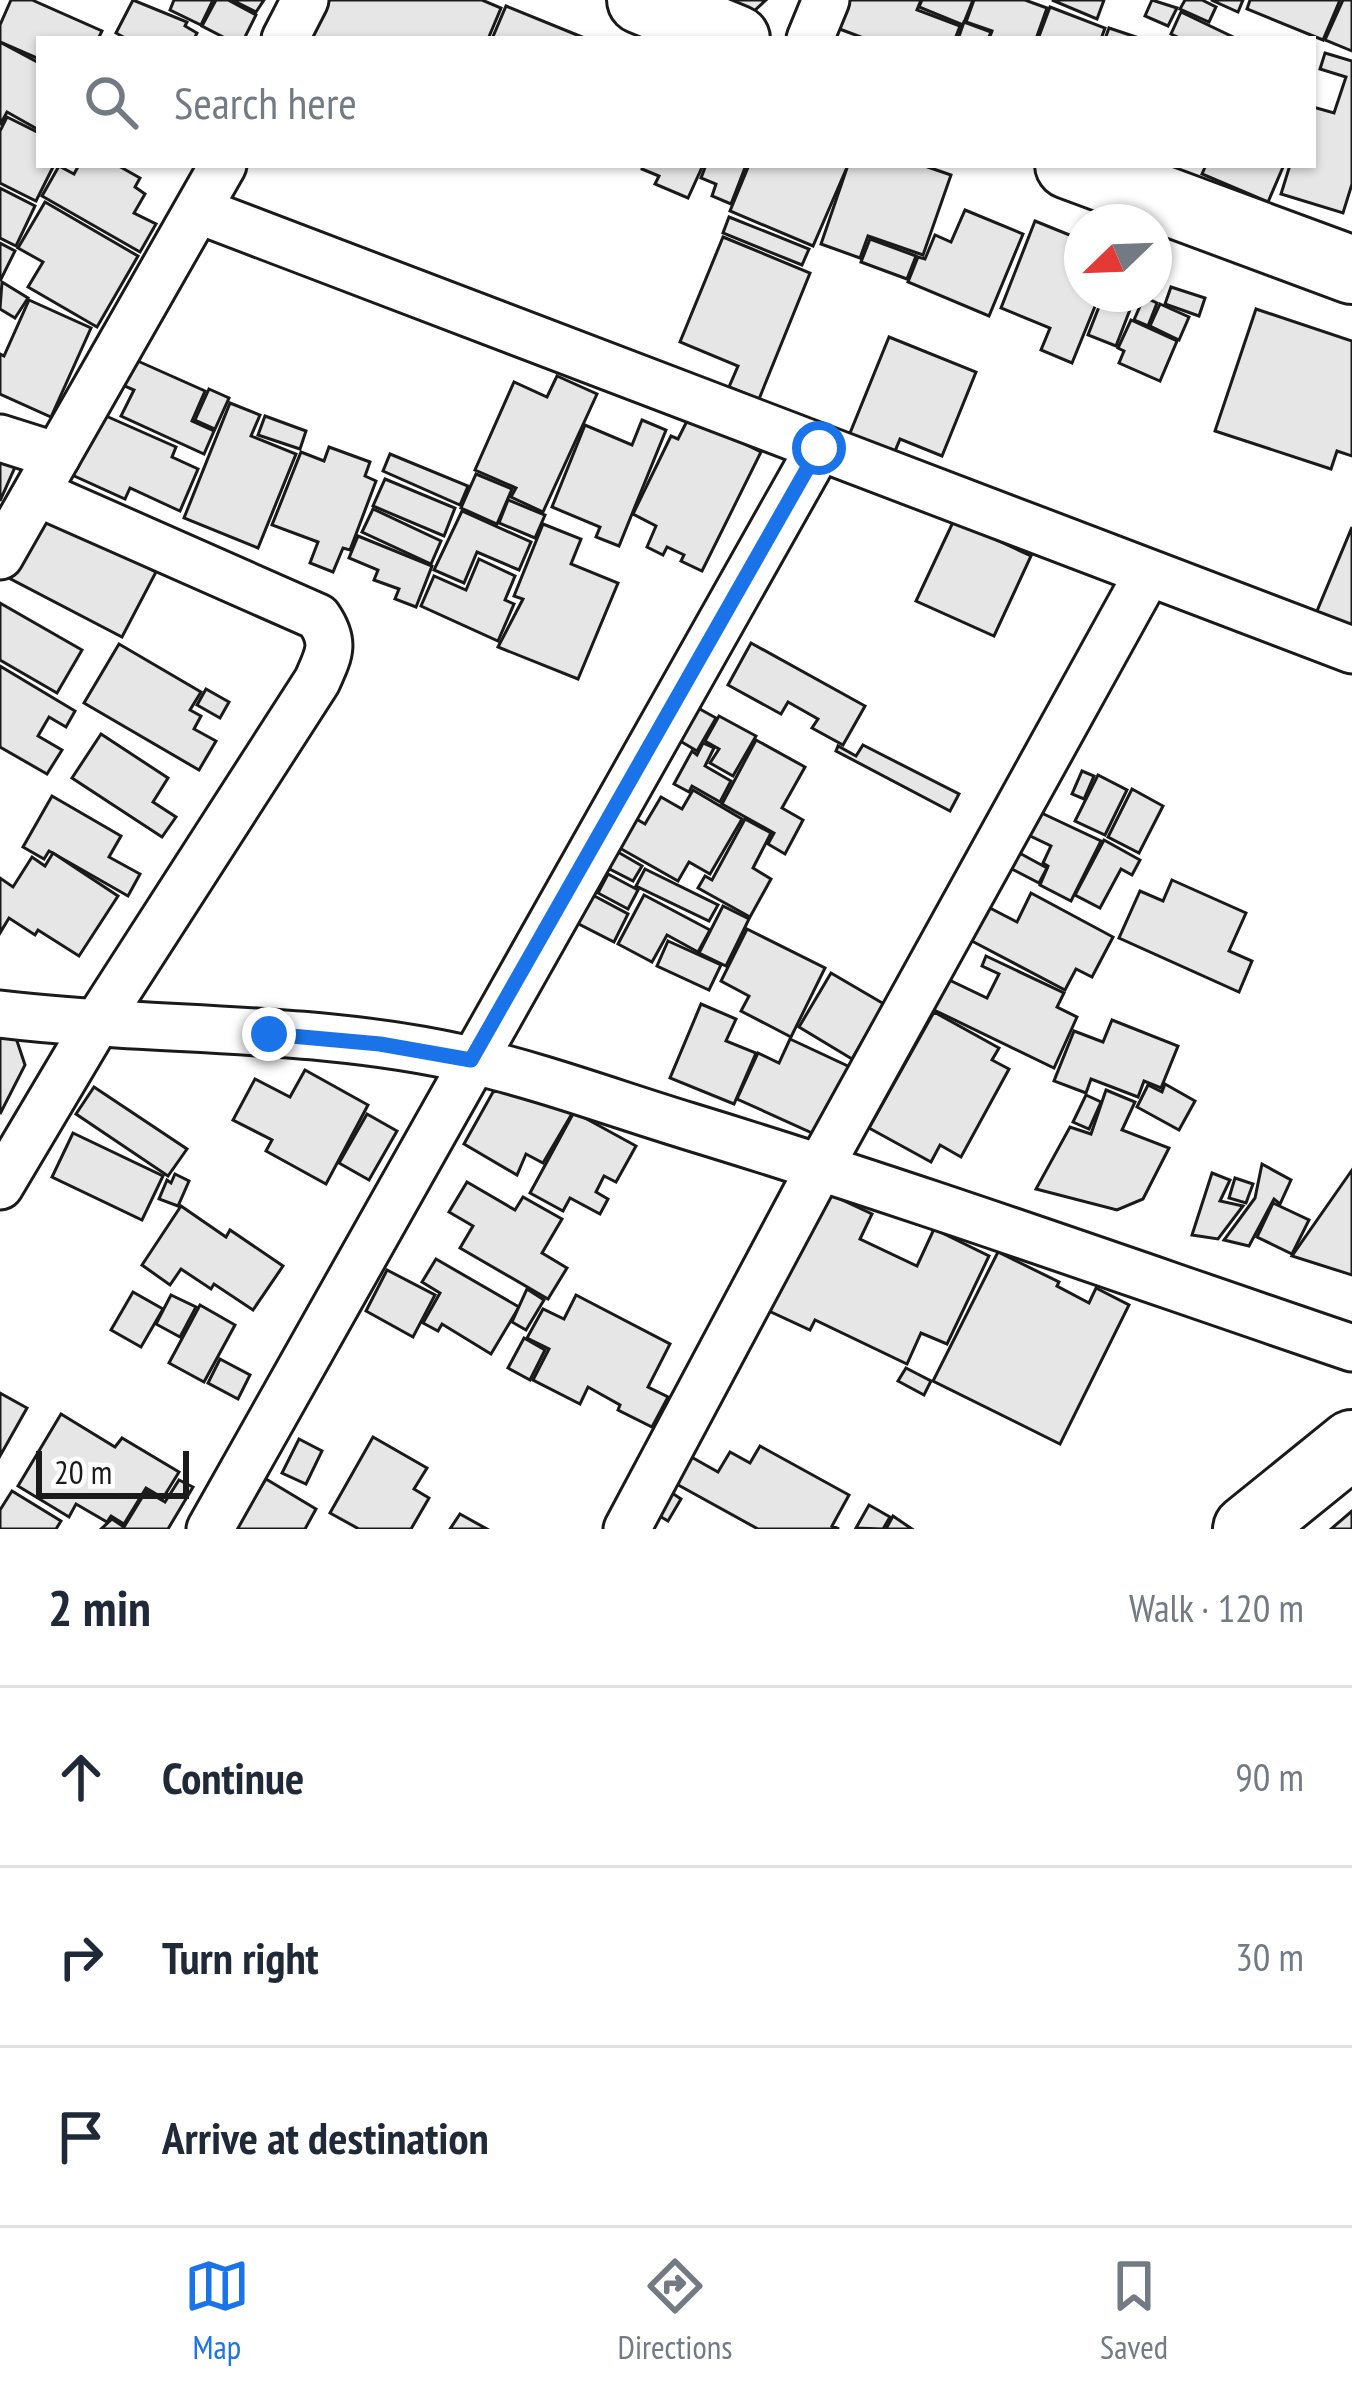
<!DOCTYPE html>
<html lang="en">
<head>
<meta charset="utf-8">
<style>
	:root { --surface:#fff; --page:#f2f2f3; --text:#1f2937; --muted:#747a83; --line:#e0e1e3; --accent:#1a73e8 }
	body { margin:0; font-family:"PT Sans Narrow",sans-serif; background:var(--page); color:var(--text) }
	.compass { position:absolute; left:1064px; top:204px; width:108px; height:108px; border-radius:50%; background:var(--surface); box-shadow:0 3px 9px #0004; rotate:247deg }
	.scale { position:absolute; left:36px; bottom:30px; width:153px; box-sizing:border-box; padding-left:12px; border:6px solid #1a1a1a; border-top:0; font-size:33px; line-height:42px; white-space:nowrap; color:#1a1a1a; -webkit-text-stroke:9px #fff; paint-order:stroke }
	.stop { position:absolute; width:36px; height:36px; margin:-27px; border:9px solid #1a73e8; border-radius:50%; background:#fff }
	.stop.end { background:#1a73e8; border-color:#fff; box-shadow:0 3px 12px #0008 }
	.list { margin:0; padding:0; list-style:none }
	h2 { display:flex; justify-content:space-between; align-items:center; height:156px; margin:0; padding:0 48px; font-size:51px }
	h2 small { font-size:39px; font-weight:400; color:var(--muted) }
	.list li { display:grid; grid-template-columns:78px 1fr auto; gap:36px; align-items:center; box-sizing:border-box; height:180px; padding:0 48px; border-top:3px solid var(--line) }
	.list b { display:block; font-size:45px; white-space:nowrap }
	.list em { font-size:39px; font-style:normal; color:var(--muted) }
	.icon { flex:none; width:66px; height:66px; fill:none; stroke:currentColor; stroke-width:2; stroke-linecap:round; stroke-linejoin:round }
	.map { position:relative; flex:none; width:1352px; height:1529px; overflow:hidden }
	.search { position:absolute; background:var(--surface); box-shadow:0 3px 9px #0004; left:36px; right:36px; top:36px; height:132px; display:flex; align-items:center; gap:30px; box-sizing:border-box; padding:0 42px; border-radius:0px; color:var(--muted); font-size:45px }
	.sheet { height:696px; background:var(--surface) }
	nav { display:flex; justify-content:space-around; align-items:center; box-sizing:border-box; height:168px; border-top:3px solid var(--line); background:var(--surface); font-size:33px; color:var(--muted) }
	nav a { display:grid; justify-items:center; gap:6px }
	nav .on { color:var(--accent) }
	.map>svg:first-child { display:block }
	.building { fill:#e6e6e6; stroke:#1a1a1a; stroke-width:3 }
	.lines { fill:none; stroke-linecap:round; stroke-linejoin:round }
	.street-casing { stroke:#1a1a1a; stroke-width:51 }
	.secondary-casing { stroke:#1a1a1a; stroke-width:72 }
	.street { stroke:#fff; stroke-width:45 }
	.secondary { stroke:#fff; stroke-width:66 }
	.route { stroke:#1a73e8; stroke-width:15 }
</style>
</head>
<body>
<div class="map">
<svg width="1352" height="1529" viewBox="0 0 1352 1529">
	<rect width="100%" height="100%" fill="#fff"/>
	<g class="building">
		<polygon points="11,0 32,0 102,31 98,39 39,39 39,59 0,42 0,25"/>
		<polygon points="133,0 187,22 185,26 197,33 194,39 127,39 116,33"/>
		<polygon points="174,0 213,0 201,25 170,10"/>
		<polygon points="216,0 228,0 256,15 244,39 227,39 202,26"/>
		<polygon points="232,0 264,0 256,12"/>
		<polygon points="328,0 482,0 501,8 488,39 312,39"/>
		<polygon points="717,0 766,0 741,23"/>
		<polygon points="838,0 921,0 917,10 960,26 955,39 866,39 829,25"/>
		<polygon points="922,0 973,0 963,25 919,7"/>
		<polygon points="974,0 1025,0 1047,8 1036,39 989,39 992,31 966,22"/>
		<polygon points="1052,0 1104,0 1097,19"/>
		<polygon points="1152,0 1177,8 1168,26 1145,16"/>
		<polygon points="1185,0 1202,0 1216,7 1209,22 1180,9"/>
		<polygon points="1211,0 1243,0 1238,12"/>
		<polygon points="1250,0 1340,0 1323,40 1247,9"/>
		<polygon points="1343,0 1352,0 1352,51 1325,40"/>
		<polygon points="506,6 587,39 492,39"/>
		<polygon points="1050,7 1105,28 1101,39 1038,39"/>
		<polygon points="1181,12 1233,37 1232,39 1182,39 1171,34"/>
		<polygon points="964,22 991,32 988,39 958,39"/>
		<polygon points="1109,28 1142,39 1105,39"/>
		<polygon points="0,42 39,63 39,130 7,112 0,125"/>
		<polygon points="1325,53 1352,61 1352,184 1343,213 1281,194 1290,165 1313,165 1313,107 1334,113 1346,77 1320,69"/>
		<polygon points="7,117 39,133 39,165 54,165 36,201 0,183 0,131"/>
		<polygon points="79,165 117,165 140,178 135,187 145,194 134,213 156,224 140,252 42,196 59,166 74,174"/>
		<polygon points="643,165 703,165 688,198 655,184 659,176 642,169"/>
		<polygon points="706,165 746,165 731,204 712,196 716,184 701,178"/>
		<polygon points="749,165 848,165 813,246 730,211"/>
		<polygon points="848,165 922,165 951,175 923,255 868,236 860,258 821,244"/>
		<polygon points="1206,165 1280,165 1283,167 1268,202 1202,174"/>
		<polygon points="0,188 35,206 16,246 0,238"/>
		<polygon points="45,202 138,256 97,327 28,287 43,262 18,248"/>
		<polygon points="965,210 1023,234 989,316 908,282 918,257 925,259 935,235 951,242"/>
		<polygon points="729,217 809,249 802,265 723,233"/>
		<polygon points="1035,221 1082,240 1082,294 1100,294 1072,363 1041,350 1050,328 1001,308"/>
		<polygon points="723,237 810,273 759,399 729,387 738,366 680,342"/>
		<polygon points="870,239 916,256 907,279 861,262"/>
		<polygon points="0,243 15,251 0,281"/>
		<polygon points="2,282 28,298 15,318 0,309"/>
		<polygon points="1171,287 1205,298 1199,316 1165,304"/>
		<polygon points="1104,294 1136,294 1116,346 1088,335"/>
		<polygon points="1144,297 1157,303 1148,326 1134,320"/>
		<polygon points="29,300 91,328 51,417 0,394 0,354 4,356"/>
		<polygon points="1160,304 1189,317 1179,340 1150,326"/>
		<polygon points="1256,309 1352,341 1352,456 1337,451 1331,469 1215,431"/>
		<polygon points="1131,320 1177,341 1160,381 1119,363 1124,351 1118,348"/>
		<polygon points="889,337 976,372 942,456 900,439 891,461 846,443"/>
		<polygon points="131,358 205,391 192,421 214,431 204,454 121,416 134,390 120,384"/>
		<polygon points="557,376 597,394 543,512 511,497 516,488 475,470 514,382 547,397"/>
		<polygon points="209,389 229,398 215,429 195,420"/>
		<polygon points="230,403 260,415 251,436 296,454 258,548 184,518"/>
		<polygon points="97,412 176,447 172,457 198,469 180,511 130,488 125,499 70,474"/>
		<polygon points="265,416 306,431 300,449 258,435"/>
		<polygon points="689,417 761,452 702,571 681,561 684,555 667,547 663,555 647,547 656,526 633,514 671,436 678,439"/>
		<polygon points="642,420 666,430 619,546 596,537 600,527 552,507 585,425 632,445"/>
		<polygon points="329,447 370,462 365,476 376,481 350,550 343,548 333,572 310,563 318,542 272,525 301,452 324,461"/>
		<polygon points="0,450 19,458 0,501"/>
		<polygon points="390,454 468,486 460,505 383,471"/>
		<polygon points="476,474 512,489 497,524 461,508"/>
		<polygon points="385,479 455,508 444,536 373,506"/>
		<polygon points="508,500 545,515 535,538 499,523"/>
		<polygon points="373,509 441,541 431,564 362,532"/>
		<polygon points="462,511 531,542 519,570 477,552 464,583 434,570"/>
		<polygon points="40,513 156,572 122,637 7,577"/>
		<polygon points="954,520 1031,556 994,636 916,601"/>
		<polygon points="543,524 581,539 571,564 618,583 578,679 498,647 523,599 514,596"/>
		<polygon points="1352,527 1352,639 1312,623"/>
		<polygon points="358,536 432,566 416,607 395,599 399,589 374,580 378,570 349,558"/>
		<polygon points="479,559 515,576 505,600 514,604 498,641 421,606 434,576 466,590"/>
		<polygon points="0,603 82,650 57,693 0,660"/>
		<polygon points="751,643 865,706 843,745 812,728 818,719 788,702 781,714 728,685"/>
		<polygon points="119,644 201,692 190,710 201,716 194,729 216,741 199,770 84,703"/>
		<polygon points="0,666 75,711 66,727 49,717 38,736 62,750 47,774 0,747"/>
		<polygon points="206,689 229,702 220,718 197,705"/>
		<polygon points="689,703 716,718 697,751 670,735"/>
		<polygon points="719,716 756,736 733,776 710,763 719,749 705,741"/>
		<polygon points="101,734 168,778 153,802 176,817 162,837 72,778"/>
		<polygon points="756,740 805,767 782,808 803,820 785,854 768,844 774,833 722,804"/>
		<polygon points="703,743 714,748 705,766 731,781 720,802 692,786 689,792 674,784 692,751 697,755"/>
		<polygon points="863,745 959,794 950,811 836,751 838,746 856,756"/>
		<polygon points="1082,771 1094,776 1084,799 1072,794"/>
		<polygon points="1098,775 1127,790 1105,835 1075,821"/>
		<polygon points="1132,789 1163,806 1139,853 1108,837"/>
		<polygon points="693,790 742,819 710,874 689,862 678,881 609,842 626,813 645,824 661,797 682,809"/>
		<polygon points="52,796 121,836 109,857 140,874 128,896 49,851 44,859 23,847"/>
		<polygon points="1033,809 1101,841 1071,901 1040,885 1048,866 1043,863 1051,846 1022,832"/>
		<polygon points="745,819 771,833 753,868 771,879 750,917 698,888 705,876 712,880"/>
		<polygon points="1104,840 1140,860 1132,875 1121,869 1100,908 1075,895"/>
		<polygon points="611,848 642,866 633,881 602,865"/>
		<polygon points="1014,850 1047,868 1039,883 1006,866"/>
		<polygon points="53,853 118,896 79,956 38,930 35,935 9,918 0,933 0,878 13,887 32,857 45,866"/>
		<polygon points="645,869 718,905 709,921 636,886"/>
		<polygon points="608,874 638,890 628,909 598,893"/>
		<polygon points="1172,880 1246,913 1229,951 1252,961 1239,992 1119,938 1140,891 1163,901"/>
		<polygon points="587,892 628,914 614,942 573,921"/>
		<polygon points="1031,893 1113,937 1092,977 1076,969 1065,990 968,939 986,906 1017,922"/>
		<polygon points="644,895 710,930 698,952 667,935 652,962 618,944"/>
		<polygon points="723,906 749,919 726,966 699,953"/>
		<polygon points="747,929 825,968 791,1037 741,1011 749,996 721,981"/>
		<polygon points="668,941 721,965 709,990 657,966"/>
		<polygon points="986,956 1064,993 1057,1007 1077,1017 1054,1068 932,1009 947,979 987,998 999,974 982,966"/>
		<polygon points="831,973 884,1004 852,1059 799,1027"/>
		<polygon points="701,1004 736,1019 726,1041 756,1053 734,1104 670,1078"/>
		<polygon points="934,1012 999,1048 992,1060 1009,1069 961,1157 940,1145 931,1162 869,1128"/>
		<polygon points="1112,1020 1178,1046 1161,1088 1144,1081 1138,1097 1091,1079 1086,1093 1054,1081 1074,1031 1103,1042"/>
		<polygon points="0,1027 13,1029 25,1065 0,1114"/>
		<polygon points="790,1039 852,1068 821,1137 737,1099 758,1053 779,1063"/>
		<polygon points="305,1070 368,1105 326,1184 266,1151 272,1140 233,1120 255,1079 290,1097"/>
		<polygon points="530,1083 580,1100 543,1163 526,1154 517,1175 464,1144 493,1092"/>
		<polygon points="1165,1084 1195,1101 1179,1130 1137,1107 1148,1085 1162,1092"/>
		<polygon points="94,1087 187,1149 168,1176 76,1114"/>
		<polygon points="1106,1090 1135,1102 1122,1130 1169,1148 1143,1199 1117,1210 1036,1189 1070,1127 1091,1134"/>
		<polygon points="1086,1095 1101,1102 1089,1129 1073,1122"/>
		<polygon points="574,1112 636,1146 616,1182 604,1176 596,1192 608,1199 600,1214 570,1198 563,1211 530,1193"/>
		<polygon points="367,1114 397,1131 369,1180 339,1163"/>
		<polygon points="73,1133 163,1176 142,1220 52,1177"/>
		<polygon points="1262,1164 1291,1180 1280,1204 1274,1199 1249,1246 1224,1240 1255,1198"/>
		<polygon points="1352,1170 1352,1275 1292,1256"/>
		<polygon points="1212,1173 1230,1180 1220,1201 1243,1206 1218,1239 1192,1235"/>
		<polygon points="175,1174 189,1181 178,1206 159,1199 167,1180 171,1183"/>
		<polygon points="1235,1178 1253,1184 1246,1203 1229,1198"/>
		<polygon points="467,1182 515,1210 523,1197 562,1219 542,1253 567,1268 548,1299 460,1248 473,1226 449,1212"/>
		<polygon points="825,1192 872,1214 860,1239 917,1266 934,1229 989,1256 947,1344 921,1333 907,1364 815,1320 810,1330 769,1311"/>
		<polygon points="1273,1203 1309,1220 1292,1254 1257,1237"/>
		<polygon points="181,1206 226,1237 230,1230 283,1266 253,1310 214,1284 211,1289 181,1269 170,1285 142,1265"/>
		<polygon points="998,1252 1059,1282 1057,1286 1089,1303 1096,1288 1129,1305 1060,1444 933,1381"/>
		<polygon points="436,1259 519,1307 491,1354 442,1324 438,1331 423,1323 440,1293 422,1282"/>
		<polygon points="387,1270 435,1295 413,1337 366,1311"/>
		<polygon points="527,1289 544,1300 526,1330 512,1322"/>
		<polygon points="133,1292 163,1309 141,1347 111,1330"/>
		<polygon points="171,1295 196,1307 180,1337 156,1324"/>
		<polygon points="576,1295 670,1344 648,1387 668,1397 652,1427 618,1410 620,1405 588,1387 580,1404 533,1380 549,1349 527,1338 543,1309 564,1319"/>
		<polygon points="200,1305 235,1325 204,1382 169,1363"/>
		<polygon points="524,1338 545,1350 530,1380 508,1368"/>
		<polygon points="220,1359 250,1375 238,1399 208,1383"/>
		<polygon points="906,1368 931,1381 924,1395 898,1381"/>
		<polygon points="0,1393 27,1408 0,1456"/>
		<polygon points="61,1414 115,1447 122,1438 179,1472 163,1498 146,1488 124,1524 111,1516 107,1522 76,1504 69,1517 18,1486"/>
		<polygon points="373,1437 427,1468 414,1489 429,1498 411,1529 359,1529 330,1513"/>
		<polygon points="299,1439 322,1451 306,1484 282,1473"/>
		<polygon points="760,1446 849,1495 832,1526 839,1529 758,1529 671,1481 686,1454 718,1472 730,1452 750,1463"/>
		<polygon points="266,1479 316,1509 305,1529 235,1529"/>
		<polygon points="179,1480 193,1487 168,1529 101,1529 112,1519 124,1527 146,1491 165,1502"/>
		<polygon points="12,1491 61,1521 56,1529 0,1529 0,1510"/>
		<polygon points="669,1491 681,1499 668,1521 656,1514"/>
		<polygon points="869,1505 890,1517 883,1529 856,1528"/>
		<polygon points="1352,1511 1352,1529 1331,1529"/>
		<polygon points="460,1514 487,1529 450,1529"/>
		<polygon points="893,1516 912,1529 886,1529"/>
	</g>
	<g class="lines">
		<defs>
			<g id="street">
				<polyline points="285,39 305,0"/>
				<polyline points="810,39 826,0"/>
				<polyline points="200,211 1352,650"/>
				<polyline points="0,438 57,456"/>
				<polyline points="0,556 223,165"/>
				<path d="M0,1014c156,19 317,10 470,46 73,17 146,44 218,66 223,68 443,147 664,222"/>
				<path d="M0,1186l95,-160 222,-345c12,-27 19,-38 1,-64l-281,-124"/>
				<polyline points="210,1529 819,448"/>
				<polyline points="627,1529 820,1167 1148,573"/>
			</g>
			<g id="secondary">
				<polyline points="641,0 736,39"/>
				<polyline points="1069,165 1352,270"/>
				<polyline points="1247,1529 1352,1444"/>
			</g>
		</defs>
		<use href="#street" class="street-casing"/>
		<use href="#secondary" class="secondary-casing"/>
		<use href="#street" class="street"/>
		<use href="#secondary" class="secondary"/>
	</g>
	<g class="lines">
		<polyline class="route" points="269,1034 380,1044 471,1060 819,448"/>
	</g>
</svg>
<svg class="compass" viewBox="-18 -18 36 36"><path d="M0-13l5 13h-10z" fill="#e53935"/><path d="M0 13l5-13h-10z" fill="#747a83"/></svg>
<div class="scale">20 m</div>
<div class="stop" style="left:819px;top:448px"></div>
<div class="stop end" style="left:269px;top:1034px"></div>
<div class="search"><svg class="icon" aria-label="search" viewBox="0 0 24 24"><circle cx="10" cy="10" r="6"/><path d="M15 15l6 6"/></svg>Search here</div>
</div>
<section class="sheet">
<h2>2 min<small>Walk · 120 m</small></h2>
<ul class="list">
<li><svg class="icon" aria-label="ahead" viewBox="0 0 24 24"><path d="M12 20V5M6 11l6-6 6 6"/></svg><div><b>Continue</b></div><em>90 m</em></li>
<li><svg class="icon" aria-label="right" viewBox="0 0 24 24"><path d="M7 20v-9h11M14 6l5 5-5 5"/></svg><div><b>Turn right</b></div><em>30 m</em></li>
<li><svg class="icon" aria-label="arrive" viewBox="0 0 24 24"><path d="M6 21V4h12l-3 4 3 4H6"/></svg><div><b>Arrive at destination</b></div></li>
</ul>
</section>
<nav>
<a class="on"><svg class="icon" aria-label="map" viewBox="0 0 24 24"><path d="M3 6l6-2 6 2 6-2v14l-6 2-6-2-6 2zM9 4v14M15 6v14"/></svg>Map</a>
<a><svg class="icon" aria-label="directions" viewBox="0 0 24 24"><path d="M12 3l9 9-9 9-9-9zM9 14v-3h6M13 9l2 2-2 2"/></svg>Directions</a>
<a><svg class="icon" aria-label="saved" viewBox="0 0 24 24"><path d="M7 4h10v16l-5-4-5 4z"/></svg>Saved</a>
</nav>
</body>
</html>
